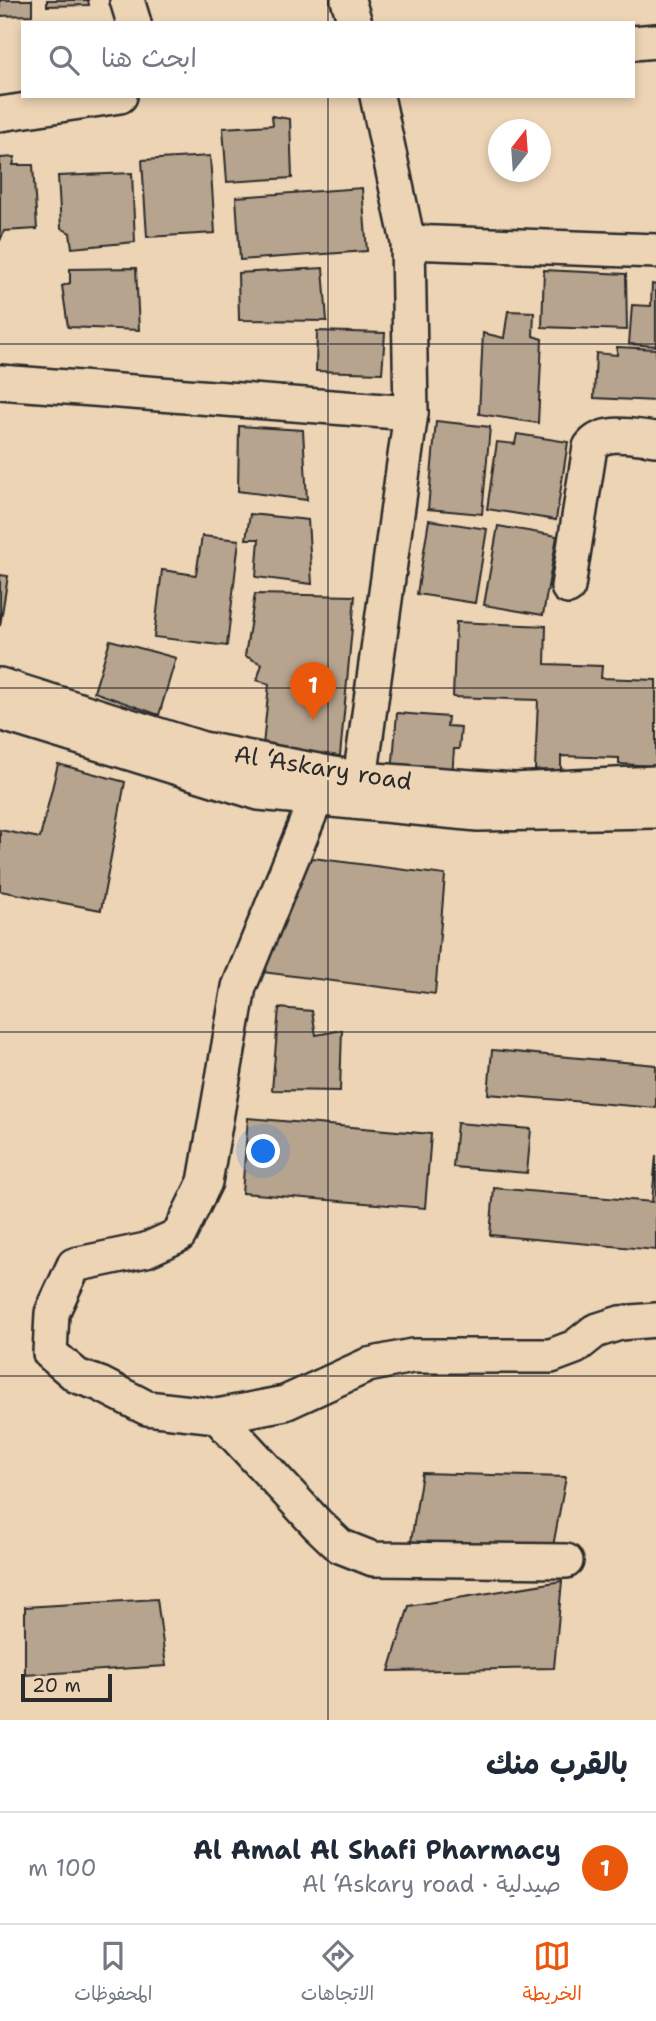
<!DOCTYPE html>
<html lang="ar">
<head>
<meta charset="utf-8">
<style>
	:root { --surface:#fff; --page:#f6f6f7; --text:#1f2937; --muted:#747a83; --line:#e0e1e3; --accent:#ea580c }
	body { margin:0; font-family:"Shantell Sans","Playpen Sans Arabic",sans-serif; background:var(--page); color:var(--text); direction:rtl }
	.compass { position:absolute; left:488px; top:119px; width:63px; height:63px; border-radius:50%; background:var(--surface); box-shadow:0 4px 10px #0003; rotate:17deg }
	.scale { position:absolute; left:21px; bottom:18px; width:91px; box-sizing:border-box; padding-left:7px; border:4px solid #2b2b2b; border-top:0; font-size:19px; line-height:24px; white-space:nowrap; color:#2b2b2b; -webkit-text-stroke:5px #edd4b5; paint-order:stroke }
	.you { position:absolute; left:264px; top:1152px; width:24px; height:24px; margin:-18px; border:5px solid #fff; border-radius:50%; background:#1a73e8; box-shadow:0 0 0 10px #1a73e833 }
	.badge { display:grid; place-items:center; width:46px; height:46px; border-radius:50%; background:var(--accent); color:#fff; font-size:23px; font-weight:700 }
	.pin { position:absolute; translate:-50% -58px; filter:drop-shadow(0 2px 4px #0008) }
	.pin::after { content:''; position:absolute; top:37px; width:24px; height:21px; background:inherit; clip-path:polygon(0 0,100% 0,50% 100%) }
	.list { margin:0; padding:0; list-style:none }
	h2 { display:flex; justify-content:space-between; align-items:center; height:91px; margin:0; padding:0 28px; font-size:30px }
	h2 small { font-size:23px; font-weight:400; color:var(--muted) }
	.list li { display:grid; grid-template-columns:46px 1fr auto; gap:21px; align-items:center; box-sizing:border-box; height:112px; padding:0 28px; border-top:2px solid var(--line) }
	.list b { display:block; font-size:26px; white-space:nowrap }
	.list p { margin:0; font-size:23px; white-space:nowrap; color:var(--muted) }
	.list em { font-size:23px; font-style:normal; color:var(--muted) }
	.icon { flex:none; width:38px; height:38px; fill:none; stroke:currentColor; stroke-width:2; stroke-linecap:round; stroke-linejoin:round }
	.map { position:relative; flex:none; width:656px; height:1720px; overflow:hidden; direction:ltr }
	.search { position:absolute; background:var(--surface); box-shadow:0 4px 10px #0003; left:21px; right:21px; top:21px; height:77px; display:flex; align-items:center; gap:18px; box-sizing:border-box; padding:0 24px; border-radius:0px; color:var(--muted); font-size:26px }
	.sheet { height:203px; background:var(--surface) }
	nav { display:flex; justify-content:space-around; align-items:center; box-sizing:border-box; height:98px; border-top:2px solid var(--line); background:var(--surface); font-size:19px; color:var(--muted) }
	nav a { display:grid; justify-items:center; gap:4px }
	nav .on { color:var(--accent) }
	.map>svg:first-child { display:block }
	.building { fill:#b7a48e; stroke:#2b2b2b; stroke-width:2 }
	.lines { fill:none; stroke-linecap:round; stroke-linejoin:round }
	.minor-casing { stroke:#2b2b2b; stroke-width:38 }
	.minor { stroke:#edd4b5; stroke-width:33 }
	.grid { fill:none; stroke:#2b2b2b; stroke-width:2; stroke-opacity:0.55 }
	.labels { text-anchor:middle; stroke-width:6; stroke-linejoin:round; paint-order:stroke }
	.street-label { font-size:24px; fill:#2b2b2b; stroke:#edd4b5 }
</style>
</head>
<body>
<div class="map">
<svg width="656" height="1720" viewBox="0 0 656 1720">
	<rect width="100%" height="100%" fill="#edd4b5"/>
	<filter id="ink" filterUnits="userSpaceOnUse"><feTurbulence type="fractalNoise" baseFrequency=".0143" numOctaves="2"/><feDisplacementMap in="SourceGraphic" scale="14" xChannelSelector="R" yChannelSelector="G"/><feConvolveMatrix kernelMatrix="1 2 1 2 8 2 1 2 1" color-interpolation-filters="sRGB"/></filter>
	<g filter="url(#ink)">
		<g class="building">
			<polygon points="0,0 32,0 32,15 0,16"/>
			<polygon points="47,0 88,0 89,5 47,6"/>
			<polygon points="272,116 290,119 292,178 227,182 223,128 273,125"/>
			<polygon points="210,156 215,233 147,237 142,160"/>
			<polygon points="15,157 13,165 33,165 37,229 4,231 0,241 0,158"/>
			<polygon points="132,173 135,242 72,248 70,233 61,228 58,176"/>
			<polygon points="362,188 367,251 240,260 236,197"/>
			<polygon points="136,268 139,330 68,327 62,286 70,283 70,269"/>
			<polygon points="323,268 327,321 239,320 238,273"/>
			<polygon points="544,270 626,274 627,330 542,327"/>
			<polygon points="652,284 656,285 656,346 629,344 632,305 651,306"/>
			<polygon points="508,311 534,312 533,336 542,339 538,423 479,414 483,333 504,338"/>
			<polygon points="317,331 385,333 382,373 316,371"/>
			<polygon points="617,347 656,349 656,401 594,398 596,353 617,355"/>
			<polygon points="436,421 490,427 482,514 428,509"/>
			<polygon points="239,426 303,430 307,500 238,491"/>
			<polygon points="517,434 568,442 556,520 487,509 497,442 515,444"/>
			<polygon points="250,514 308,520 312,584 256,577 259,539 246,539"/>
			<polygon points="429,520 487,529 475,603 417,594"/>
			<polygon points="498,526 557,536 543,615 484,605"/>
			<polygon points="202,536 239,540 227,646 154,637 162,570 196,575"/>
			<polygon points="0,575 8,576 0,626"/>
			<polygon points="255,594 355,596 340,756 263,746 269,684 257,680 262,664 245,656"/>
			<polygon points="456,622 546,626 545,664 602,666 601,678 656,680 656,766 619,764 619,758 561,756 561,771 535,770 538,700 453,697"/>
			<polygon points="110,640 176,658 159,715 94,692"/>
			<polygon points="397,713 448,717 447,726 461,727 459,749 454,749 452,777 392,773"/>
			<polygon points="58,764 125,782 101,910 0,891 0,830 40,838"/>
			<polygon points="305,857 445,875 435,994 254,971"/>
			<polygon points="279,1008 312,1011 316,1035 342,1030 340,1091 272,1090"/>
			<polygon points="492,1050 656,1065 656,1108 488,1094"/>
			<polygon points="248,1118 431,1134 425,1208 242,1193"/>
			<polygon points="457,1123 531,1129 527,1173 453,1167"/>
			<polygon points="656,1155 656,1250 490,1235 494,1188 652,1202"/>
			<polygon points="422,1473 566,1477 551,1557 410,1548"/>
			<polygon points="562,1581 554,1668 389,1671 409,1606"/>
			<polygon points="157,1599 166,1666 25,1675 25,1607"/>
		</g>
		<g class="lines">
			<defs>
				<g id="minor">
					<polyline points="127,0 134,23"/>
					<polyline points="348,0 355,23"/>
					<polyline points="633,43 656,41"/>
					<polyline points="0,114 120,96"/>
					<polyline points="408,242 656,251"/>
					<polyline points="0,382 411,413"/>
					<path d="M568,587l22,-140c14,-19 45,-10 66,-8"/>
					<polyline points="0,685 203,749 360,779 514,790 656,783"/>
					<polyline points="0,713 259,793 478,814 656,811"/>
					<polyline points="360,779 411,413 408,242 377,96"/>
					<polyline points="316,799 239,987 205,1182 179,1235 146,1250 74,1265 52,1313 50,1353 77,1376 100,1384 147,1408 217,1416 285,1403 368,1365 412,1356 551,1356 575,1347 595,1331 620,1323 656,1320"/>
					<polyline points="217,1416 317,1524 340,1546 373,1559 566,1561"/>
				</g>
			</defs>
			<use href="#minor" class="minor-casing"/>
			<use href="#minor" class="minor"/>
		</g>
	</g>
	<path class="grid" d="M328,0v23M328,96v1624M0,344h656M0,688h656M0,1032h656M0,1376h656"/>
	<g class="labels">
		<g class="street-label">
			<text transform="translate(323 768) rotate(9)" y="8">Al ‘Askary road</text>
		</g>
	</g>
</svg>
<svg class="compass" viewBox="-18 -18 36 36"><path d="M0-13l5 13h-10z" fill="#e53935"/><path d="M0 13l5-13h-10z" fill="#747a83"/></svg>
<div class="scale">20 m</div>
<div class="you"></div>
<div class="pin badge" style="left:313px;top:720px">1</div>
<div class="search"><svg class="icon" aria-label="search" viewBox="0 0 24 24"><circle cx="10" cy="10" r="6"/><path d="M15 15l6 6"/></svg>ابحث هنا</div>
</div>
<section class="sheet">
<h2>بالقرب منك<small></small></h2>
<ul class="list">
<li><span class="badge">1</span><div><b>Al Amal Al Shafi Pharmacy</b><p>صيدلية · Al ‘Askary road</p></div><em>100 m</em></li>
</ul>
</section>
<nav>
<a class="on"><svg class="icon" aria-label="map" viewBox="0 0 24 24"><path d="M3 6l6-2 6 2 6-2v14l-6 2-6-2-6 2zM9 4v14M15 6v14"/></svg>الخريطة</a>
<a><svg class="icon" aria-label="directions" viewBox="0 0 24 24"><path d="M12 3l9 9-9 9-9-9zM9 14v-3h6M13 9l2 2-2 2"/></svg>الاتجاهات</a>
<a><svg class="icon" aria-label="saved" viewBox="0 0 24 24"><path d="M7 4h10v16l-5-4-5 4z"/></svg>المحفوظات</a>
</nav>
</body>
</html>
